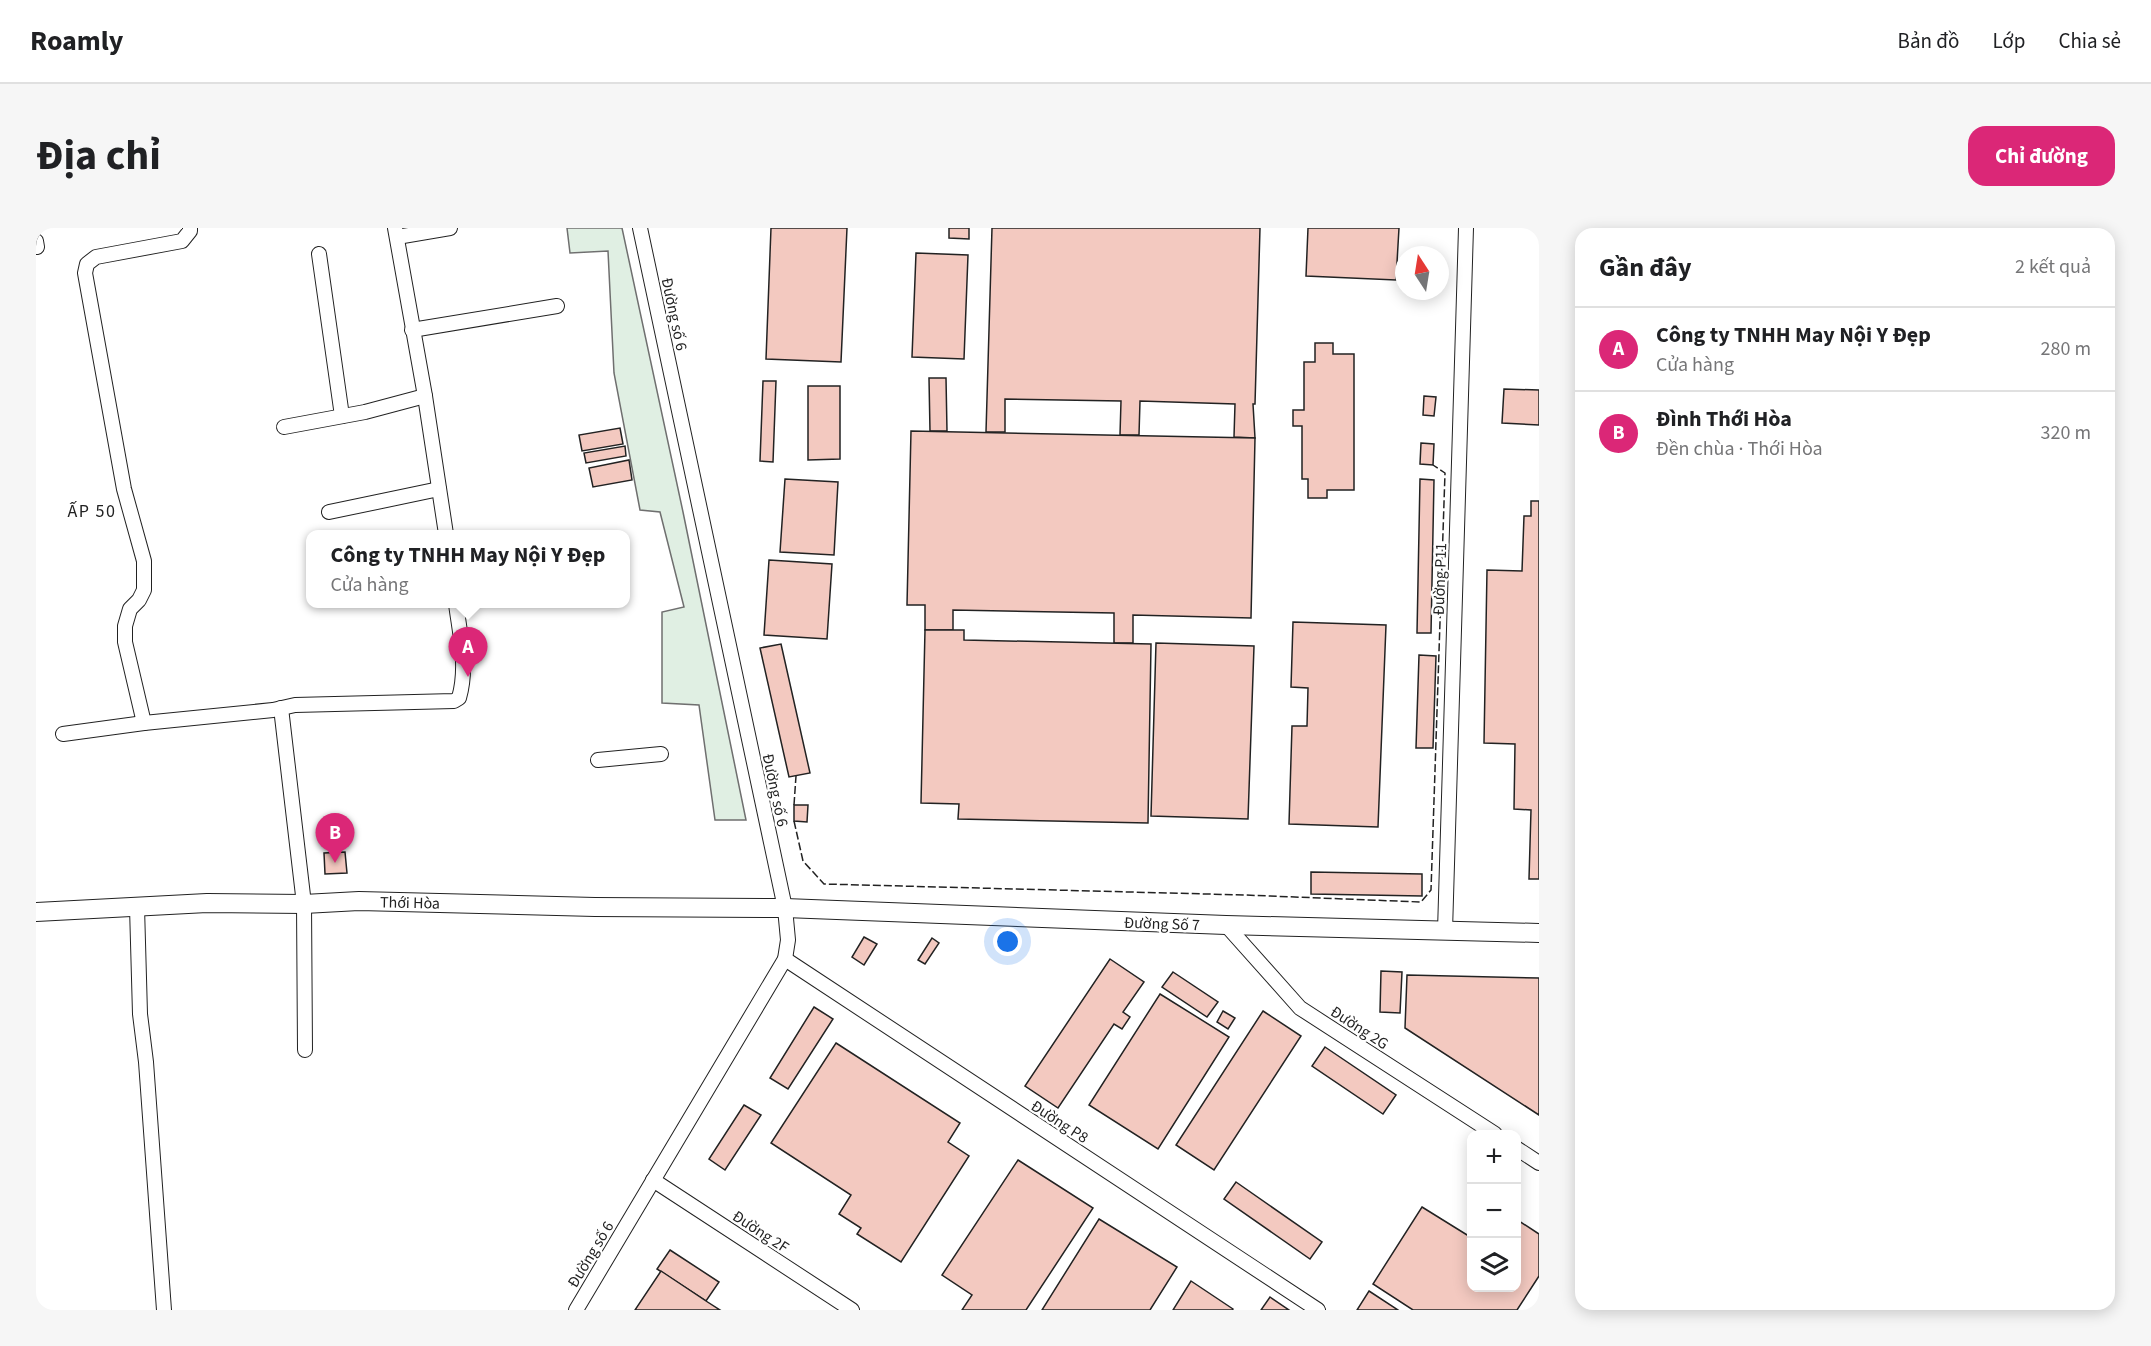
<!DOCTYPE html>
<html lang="vi">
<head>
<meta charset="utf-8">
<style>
	:root { --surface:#fff; --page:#f6f6f6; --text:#202124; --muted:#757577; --line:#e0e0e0; --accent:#db2777 }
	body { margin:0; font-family:"Source Sans 3",sans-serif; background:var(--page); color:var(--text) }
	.controls { position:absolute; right:18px; bottom:18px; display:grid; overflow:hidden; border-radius:12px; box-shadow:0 3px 15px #0003 }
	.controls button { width:54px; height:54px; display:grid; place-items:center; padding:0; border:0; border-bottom:2px solid var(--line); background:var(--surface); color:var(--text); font:30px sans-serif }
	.compass { position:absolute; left:1359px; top:18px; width:54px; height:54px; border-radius:50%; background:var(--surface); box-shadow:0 3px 15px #0003; rotate:348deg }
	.you { position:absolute; left:972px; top:714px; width:21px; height:21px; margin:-15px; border:4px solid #fff; border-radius:50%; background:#1a73e8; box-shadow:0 0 0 9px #1a73e833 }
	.badge { display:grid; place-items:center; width:39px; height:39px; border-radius:50%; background:var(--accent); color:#fff; font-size:20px; font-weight:700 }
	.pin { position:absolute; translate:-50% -50px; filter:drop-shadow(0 2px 3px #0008) }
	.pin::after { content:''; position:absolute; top:32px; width:21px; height:18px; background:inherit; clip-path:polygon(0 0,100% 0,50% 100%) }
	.popup { position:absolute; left:270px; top:302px; width:324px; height:78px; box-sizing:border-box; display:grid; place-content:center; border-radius:12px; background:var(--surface); filter:drop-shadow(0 2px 4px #0005); font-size:20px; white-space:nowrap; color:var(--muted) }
	.popup b { font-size:22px; color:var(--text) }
	.popup::after { content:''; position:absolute; left:50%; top:100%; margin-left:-12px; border:12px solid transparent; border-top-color:var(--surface) }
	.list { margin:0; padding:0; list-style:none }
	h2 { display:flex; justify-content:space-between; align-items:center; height:78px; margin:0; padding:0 24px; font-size:26px }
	h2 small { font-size:20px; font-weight:400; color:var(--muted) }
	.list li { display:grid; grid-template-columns:39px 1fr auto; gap:18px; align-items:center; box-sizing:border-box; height:84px; padding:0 24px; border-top:2px solid var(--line) }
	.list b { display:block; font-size:22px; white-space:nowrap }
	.list p { margin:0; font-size:20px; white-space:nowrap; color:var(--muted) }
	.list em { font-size:20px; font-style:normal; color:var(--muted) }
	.icon { flex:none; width:33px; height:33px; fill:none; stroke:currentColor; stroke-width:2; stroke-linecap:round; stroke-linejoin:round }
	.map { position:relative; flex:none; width:1503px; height:1082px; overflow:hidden; border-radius:18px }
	header { display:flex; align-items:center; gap:36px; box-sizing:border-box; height:84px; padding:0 30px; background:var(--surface); border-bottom:2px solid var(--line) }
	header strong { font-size:28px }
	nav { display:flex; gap:33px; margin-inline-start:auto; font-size:21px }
	.intro { display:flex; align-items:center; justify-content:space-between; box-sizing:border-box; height:144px; padding:0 36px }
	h1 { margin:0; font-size:42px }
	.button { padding:15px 27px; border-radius:18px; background:var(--accent); color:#fff; font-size:21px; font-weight:700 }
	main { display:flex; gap:36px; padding:0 36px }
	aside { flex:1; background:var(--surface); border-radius:18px; box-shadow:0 3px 15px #0003 }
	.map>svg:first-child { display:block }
	.green { fill:#e0efe3; stroke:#6f6f6f; stroke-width:1.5 }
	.building { fill:#f3c9c0; stroke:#222; stroke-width:1.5 }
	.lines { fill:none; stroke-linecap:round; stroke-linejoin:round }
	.street-casing { stroke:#222; stroke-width:16 }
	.secondary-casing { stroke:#222; stroke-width:20 }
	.street { stroke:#fff; stroke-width:14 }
	.secondary { stroke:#fff; stroke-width:18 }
	.fence { stroke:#222; stroke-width:1.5; stroke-dasharray:8 3; stroke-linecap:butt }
	.labels { text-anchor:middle; stroke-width:4.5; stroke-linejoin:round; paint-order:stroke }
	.street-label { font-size:16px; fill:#222; stroke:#fff }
	.neighbourhood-label { font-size:18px; letter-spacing:1.5px; fill:#222; stroke:#fff }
</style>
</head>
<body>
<header>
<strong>Roamly</strong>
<nav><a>Bản đồ</a><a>Lớp</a><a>Chia sẻ</a></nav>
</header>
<div class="intro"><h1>Địa chỉ</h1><a class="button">Chỉ đường</a></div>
<main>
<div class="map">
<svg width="1503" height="1082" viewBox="0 0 1503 1082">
	<rect width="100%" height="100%" fill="#fff"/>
	<polygon class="green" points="531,0 586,0 647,284 710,592 679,592 663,477 626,475 626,384 648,379 624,284 604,282 578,145 572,23 534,25"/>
	<g class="building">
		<polygon points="735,0 811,0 805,134 730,131"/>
		<polygon points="913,0 933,0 933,11 913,10"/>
		<polygon points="956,0 1224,0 1219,176 1217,176 1219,210 1198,209 1199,176 1104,173 1103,207 1084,207 1085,173 969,171 969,204 950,204"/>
		<polygon points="1272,0 1363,0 1360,52 1270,48"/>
		<polygon points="880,25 932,27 928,131 876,129"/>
		<polygon points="1279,115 1297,115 1297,126 1318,126 1318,262 1291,262 1291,270 1272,270 1272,251 1266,251 1266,198 1257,198 1257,182 1268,182 1268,134 1279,134"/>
		<polygon points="893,150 910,150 911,203 894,203"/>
		<polygon points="727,153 740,153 737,234 724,233"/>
		<polygon points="772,158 804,158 804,231 772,232"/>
		<polygon points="1468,161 1503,162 1503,197 1466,195"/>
		<polygon points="1388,168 1400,169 1398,188 1387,187"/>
		<polygon points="584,200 587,216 546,223 543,207"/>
		<polygon points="875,203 1219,210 1215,390 1097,387 1097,415 1078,415 1078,385 917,382 917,402 889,402 889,377 871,377"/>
		<polygon points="1385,215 1398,216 1397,237 1384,236"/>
		<polygon points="589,218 590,228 550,235 548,225"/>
		<polygon points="593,232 596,252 557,259 553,240"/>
		<polygon points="749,251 802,254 798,327 744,324"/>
		<polygon points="1384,251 1398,252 1395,405 1381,405"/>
		<polygon points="1495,273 1503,273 1503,651 1493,651 1495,582 1478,581 1479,516 1448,515 1451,342 1486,343 1488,288 1495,288"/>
		<polygon points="733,332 796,336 791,411 728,407"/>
		<polygon points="1257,394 1350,397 1342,599 1253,596 1256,498 1271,498 1272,460 1255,459"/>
		<polygon points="889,402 928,402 928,412 1115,416 1112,595 922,591 923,576 885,575"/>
		<polygon points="1120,415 1218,418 1212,591 1115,588"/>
		<polygon points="745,416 774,545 753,549 724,420"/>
		<polygon points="1383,427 1400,428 1397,520 1380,520"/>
		<polygon points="758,577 772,577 771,594 758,593"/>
		<polygon points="309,624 311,645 289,646 288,625"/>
		<polygon points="1275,644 1386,646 1386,668 1275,666"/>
		<polygon points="828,709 841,716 828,737 816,729"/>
		<polygon points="896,710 903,715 889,736 882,732"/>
		<polygon points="1074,731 1108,754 1087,784 1094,789 1086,801 1078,796 1022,880 989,858"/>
		<polygon points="1345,743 1366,744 1364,785 1344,784"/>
		<polygon points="1137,744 1182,774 1171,789 1126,759"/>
		<polygon points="1371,747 1503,750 1503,887 1369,800"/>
		<polygon points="1124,766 1193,809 1122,921 1053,877"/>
		<polygon points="778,779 797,791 752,861 734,850"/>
		<polygon points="1187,783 1199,790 1192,801 1181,794"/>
		<polygon points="1227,783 1265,808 1178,942 1140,917"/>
		<polygon points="800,815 924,895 912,914 933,928 865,1034 821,1006 825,1000 803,986 815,967 735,915"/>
		<polygon points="1289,819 1360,867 1347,886 1276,838"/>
		<polygon points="708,877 725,887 689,942 673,931"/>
		<polygon points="982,932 1057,980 990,1082 926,1082 936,1067 906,1047"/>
		<polygon points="1200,954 1286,1014 1274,1031 1188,971"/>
		<polygon points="1386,979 1436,1010 1436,1060 1480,1060 1480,991 1503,1006 1503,1048 1481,1082 1377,1082 1337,1056"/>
		<polygon points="1063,991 1141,1039 1114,1082 1006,1082"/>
		<polygon points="634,1022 683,1054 670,1073 621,1041"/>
		<polygon points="625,1043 670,1073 684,1082 599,1082"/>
		<polygon points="1155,1053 1197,1081 1196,1082 1137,1082"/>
		<polygon points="1333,1063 1362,1082 1321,1082"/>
		<polygon points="1234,1069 1253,1082 1225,1082"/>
	</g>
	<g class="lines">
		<defs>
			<g id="street">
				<polyline points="359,0 389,168 410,306"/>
				<polyline points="361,9 414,0"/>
				<polyline points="0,13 1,19"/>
				<polyline points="283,26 306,188"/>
				<polyline points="376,102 521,78"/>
				<polyline points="248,199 329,184 389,168"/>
				<polyline points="293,284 403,261"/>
				<polyline points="245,480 268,676 269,822"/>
				<polyline points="108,495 89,414 89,398 94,381 103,372 108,362 108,333 88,261 49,45 51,36 60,29 146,13 154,3 154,0"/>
				<path d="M27,506l81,-11 129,-13 22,-5 159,-4 5,-3c9,-31 1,-63 -3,-94"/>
				<polyline points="562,532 625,526"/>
				<polyline points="101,679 104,786 110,834 128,1082"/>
				<polyline points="1190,697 1264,780 1459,906"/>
				<polyline points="1409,703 1430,0"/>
				<polyline points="749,731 1282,1082"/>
				<polyline points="1480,920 1503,935"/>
				<polyline points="617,952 816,1082"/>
				<polyline points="540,1082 749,731 752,712 749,680 604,0"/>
			</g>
			<polyline id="secondary" points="0,684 171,675 268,676 323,673 559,679 749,680 1190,697 1503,705"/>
		</defs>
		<use href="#street" class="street-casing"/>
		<use href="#secondary" class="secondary-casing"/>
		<use href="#street" class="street"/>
		<use href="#secondary" class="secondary"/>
		<g class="fence">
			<polyline points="758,577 760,548"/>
			<polyline points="758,593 767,633 788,656 1209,667 1385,674 1395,662 1409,245 1397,237"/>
		</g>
	</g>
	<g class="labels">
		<g class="street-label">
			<text transform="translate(639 86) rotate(78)" y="6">Đường số 6</text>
			<text transform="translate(1403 351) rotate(-88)" y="6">Đường P11</text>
			<text transform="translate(740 562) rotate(78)" y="6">Đường số 6</text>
			<text transform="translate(374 674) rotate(1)" y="6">Thới Hòa</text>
			<text transform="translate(1126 695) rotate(2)" y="6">Đường Số 7</text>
			<text transform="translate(1324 799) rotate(33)" y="6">Đường 2G</text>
			<text transform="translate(1024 893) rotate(33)" y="6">Đường P8</text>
			<text transform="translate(725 1003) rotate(33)" y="6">Đường 2F</text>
			<text transform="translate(554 1026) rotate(-59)" y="6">Đường số 6</text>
		</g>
		<g class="neighbourhood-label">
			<text x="56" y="289">ẤP 50</text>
		</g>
	</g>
</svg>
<div class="controls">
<button>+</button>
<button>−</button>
<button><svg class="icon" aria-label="layers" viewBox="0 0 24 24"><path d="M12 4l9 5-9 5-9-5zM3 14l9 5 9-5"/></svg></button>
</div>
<svg class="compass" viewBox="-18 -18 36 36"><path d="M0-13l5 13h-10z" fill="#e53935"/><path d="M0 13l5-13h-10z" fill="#757577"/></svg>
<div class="you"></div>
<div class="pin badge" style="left:432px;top:449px">A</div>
<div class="popup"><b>Công ty TNHH May Nội Y Đẹp</b>Cửa hàng</div>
<div class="pin badge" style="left:299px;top:635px">B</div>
</div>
<aside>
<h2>Gần đây<small>2 kết quả</small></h2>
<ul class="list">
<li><span class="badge">A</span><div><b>Công ty TNHH May Nội Y Đẹp</b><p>Cửa hàng</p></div><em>280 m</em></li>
<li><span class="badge">B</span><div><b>Đình Thới Hòa</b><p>Đền chùa · Thới Hòa</p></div><em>320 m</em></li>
</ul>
</aside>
</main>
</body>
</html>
